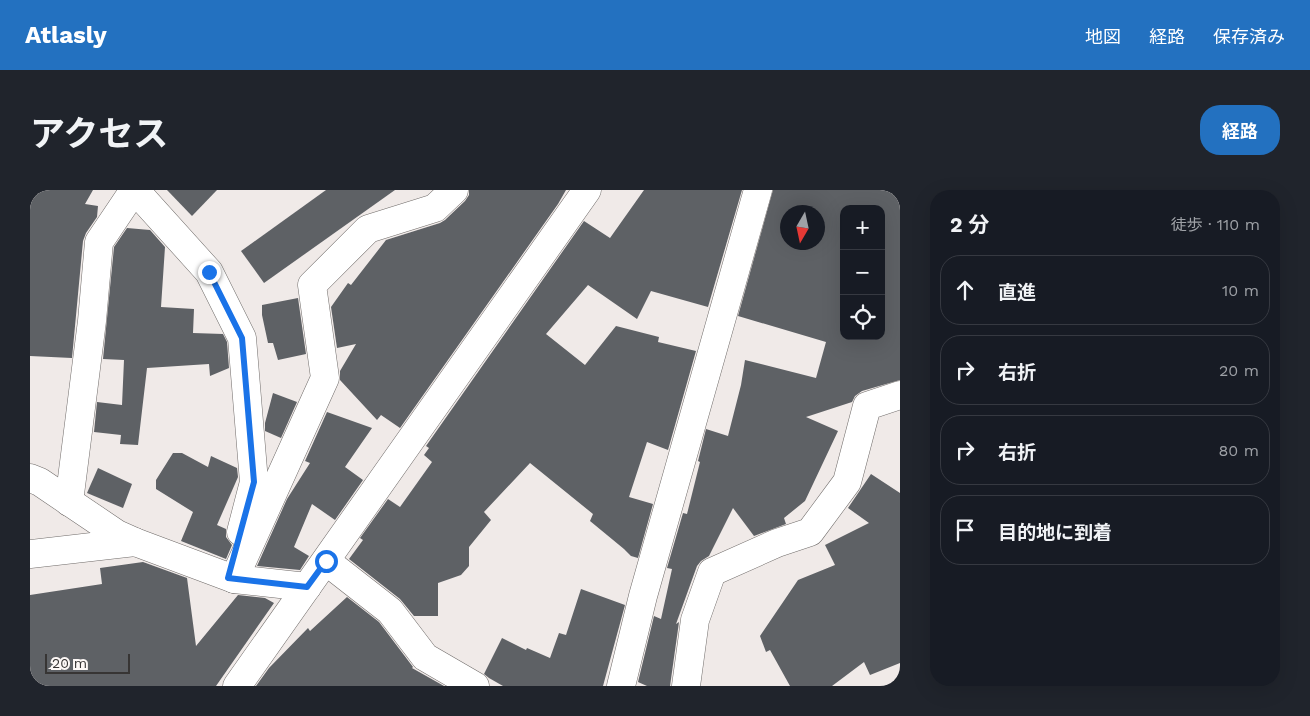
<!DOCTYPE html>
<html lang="ja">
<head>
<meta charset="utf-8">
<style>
	:root { --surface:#171b24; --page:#20242c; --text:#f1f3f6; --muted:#9ea1a6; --line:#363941; --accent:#2371c0 }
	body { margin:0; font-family:"Work Sans","Noto Sans JP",sans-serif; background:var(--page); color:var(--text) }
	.controls { position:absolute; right:15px; top:15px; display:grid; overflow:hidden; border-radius:10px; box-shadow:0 5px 20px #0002 }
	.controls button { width:45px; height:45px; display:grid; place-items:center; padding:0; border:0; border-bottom:1px solid var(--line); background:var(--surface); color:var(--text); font:25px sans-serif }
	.compass { position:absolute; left:750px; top:15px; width:45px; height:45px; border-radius:50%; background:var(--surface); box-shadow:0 5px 20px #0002; rotate:189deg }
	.scale { position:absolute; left:15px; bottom:12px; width:85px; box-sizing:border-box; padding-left:5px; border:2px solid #373534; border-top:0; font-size:14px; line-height:18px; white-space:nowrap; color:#373534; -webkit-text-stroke:4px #fdf8f6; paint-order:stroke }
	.stop { position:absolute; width:15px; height:15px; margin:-11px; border:4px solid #1a73e8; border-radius:50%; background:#fff }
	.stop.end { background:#1a73e8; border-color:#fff; box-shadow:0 1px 5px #0008 }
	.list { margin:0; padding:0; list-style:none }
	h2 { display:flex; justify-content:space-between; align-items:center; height:65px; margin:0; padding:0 20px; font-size:21px }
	h2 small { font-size:16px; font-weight:400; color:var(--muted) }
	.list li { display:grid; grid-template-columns:32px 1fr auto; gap:15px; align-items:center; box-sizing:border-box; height:70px; margin:0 10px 10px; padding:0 10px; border:1px solid var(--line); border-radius:20px }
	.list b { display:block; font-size:19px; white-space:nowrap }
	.list em { font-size:16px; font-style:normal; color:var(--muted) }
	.icon { flex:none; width:28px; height:28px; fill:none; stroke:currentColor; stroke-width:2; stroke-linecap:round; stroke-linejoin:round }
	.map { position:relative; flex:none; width:870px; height:496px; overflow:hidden; border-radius:20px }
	header { display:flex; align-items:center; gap:30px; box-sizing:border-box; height:70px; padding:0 25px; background:var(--accent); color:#fff }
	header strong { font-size:24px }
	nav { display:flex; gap:28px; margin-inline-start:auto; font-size:18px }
	.intro { display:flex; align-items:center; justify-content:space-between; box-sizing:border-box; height:120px; padding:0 30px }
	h1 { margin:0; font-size:35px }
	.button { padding:12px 22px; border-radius:20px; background:var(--accent); color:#fff; font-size:18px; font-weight:700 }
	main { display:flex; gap:30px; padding:0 30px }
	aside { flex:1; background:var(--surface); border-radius:20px; box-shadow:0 5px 20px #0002 }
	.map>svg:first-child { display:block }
	.building { fill:#5e6165; fill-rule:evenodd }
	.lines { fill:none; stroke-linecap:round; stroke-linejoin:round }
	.street-casing { stroke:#706c6a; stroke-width:29 }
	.secondary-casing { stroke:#706c6a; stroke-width:29 }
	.street { stroke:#fff; stroke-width:28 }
	.secondary { stroke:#fff; stroke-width:28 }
	.route { stroke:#1a73e8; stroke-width:6 }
</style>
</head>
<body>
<header>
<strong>Atlasly</strong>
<nav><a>地図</a><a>経路</a><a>保存済み</a></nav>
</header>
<div class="intro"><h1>アクセス</h1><a class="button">経路</a></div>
<main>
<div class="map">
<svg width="870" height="496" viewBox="0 0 870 496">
	<rect width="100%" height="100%" fill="#f0eae8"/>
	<g class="building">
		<polygon points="0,0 63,0 55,14 68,16 67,27 56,43 53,51 42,168 0,166"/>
		<polygon points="137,0 187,0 162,26"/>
		<polygon points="296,0 365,0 234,93 211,61"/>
		<polygon points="439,0 536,0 528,14 370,238 351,225 347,230 310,190 310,181 326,154 307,158 301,117 318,93 321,95 356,50 410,33 415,30 435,11 439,5"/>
		<polygon points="614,0 712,0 678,117 621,101 607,129 558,95 516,144 555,175 586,136 629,147 628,152 666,161 638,260 617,252 599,307 623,314 608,368 601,366 594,359 560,331 563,324 500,273 454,322 461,330 439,357 439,376 431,385 408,393 408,426 384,426 370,409 319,369 333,350 330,348 358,309 370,317 402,272 394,265 399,258 396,256 554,31 580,48"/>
		<path d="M743,0h127v190l-38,11 -7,5 -3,6 -46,15 32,14 -33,70 -21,17 2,6 -32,12 -21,-28 -24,48 -8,5 -4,5 -21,58 3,-2 -9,64h-23l-9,-4 16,-66 7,3 11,-50 -5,-1 16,-55 4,1 13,-52 -2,-1 8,-32 22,7 13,-51 4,-25 71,18 10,-36 -88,-26zM814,19h37v127h-37zM758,22h30v30h-30z"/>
		<polygon points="97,38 120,40 135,57 131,117 164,119 163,143 193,144 197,152 199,178 180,186 179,174 117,178 108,255 90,254 91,245 64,242 67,212 92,215 94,170 73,169 84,57"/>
		<polygon points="268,108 276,164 248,170 243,153 238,153 232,125 232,115"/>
		<polygon points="243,203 267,212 251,248 235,241 235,233"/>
		<polygon points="297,222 342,238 315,277 333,290 305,330 282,314 264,357 279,366 270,380 227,376 257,309 280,273 275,271"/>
		<polygon points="143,263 152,263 178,277 181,266 207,278 208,287 187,335 196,339 196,347 202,355 196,369 151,351 163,322 126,299 126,290"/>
		<polygon points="68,278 102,294 93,318 57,303"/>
		<polygon points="841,284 870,303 870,473 840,485 834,472 802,496 760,496 740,460 736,462 730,446 768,390 805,375 795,355 839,333 818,318"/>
		<polygon points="113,372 157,388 166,456 208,405 235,408 244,413 186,496 0,496 0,405 72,394 70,378"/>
		<polygon points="551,399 595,415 573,496 473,496 459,488 454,484 472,448 496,460 497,458 520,468 529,443 536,445"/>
		<polygon points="317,407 349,432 383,477 382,478 414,496 226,496 239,478 278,438 280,441"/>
	</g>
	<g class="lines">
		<defs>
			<g id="street">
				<polyline points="105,0 179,82 212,148 224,292 211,342"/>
				<polyline points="0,288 10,292 87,344 105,352 204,389 277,397"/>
				<polyline points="39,312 62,131 69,52 104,0"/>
				<polyline points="0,364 105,352"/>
				<polyline points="296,371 360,421 395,467 445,496"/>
				<polyline points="204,389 295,188 282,95 338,39 405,18 424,0"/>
				<polyline points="656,496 665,430 682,382 747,353 780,342 817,292 837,216 870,205"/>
			</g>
			<g id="secondary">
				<polyline points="207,496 557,0"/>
				<polyline points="591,496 613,406 728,0"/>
			</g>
		</defs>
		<use href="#street" class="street-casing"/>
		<use href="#secondary" class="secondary-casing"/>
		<use href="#street" class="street"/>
		<use href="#secondary" class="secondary"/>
	</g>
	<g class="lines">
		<polyline class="route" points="179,82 212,148 224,292 198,388 277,397 296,371"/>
	</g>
</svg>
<div class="controls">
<button>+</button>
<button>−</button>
<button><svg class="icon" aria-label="locate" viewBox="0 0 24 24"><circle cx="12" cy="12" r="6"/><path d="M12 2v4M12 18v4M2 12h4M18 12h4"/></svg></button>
</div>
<svg class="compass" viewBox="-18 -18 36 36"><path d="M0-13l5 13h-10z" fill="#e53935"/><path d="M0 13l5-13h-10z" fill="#9ea1a6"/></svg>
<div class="scale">20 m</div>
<div class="stop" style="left:296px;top:371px"></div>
<div class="stop end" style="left:179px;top:82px"></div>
</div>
<aside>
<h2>2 分<small>徒歩 · 110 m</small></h2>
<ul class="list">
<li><svg class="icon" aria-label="ahead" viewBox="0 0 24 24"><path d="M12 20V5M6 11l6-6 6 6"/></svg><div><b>直進</b></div><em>10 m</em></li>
<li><svg class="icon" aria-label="right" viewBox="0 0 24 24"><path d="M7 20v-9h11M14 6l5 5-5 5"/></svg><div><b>右折</b></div><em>20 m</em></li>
<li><svg class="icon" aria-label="right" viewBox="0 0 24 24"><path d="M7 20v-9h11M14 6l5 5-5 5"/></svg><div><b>右折</b></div><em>80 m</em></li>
<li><svg class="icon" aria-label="arrive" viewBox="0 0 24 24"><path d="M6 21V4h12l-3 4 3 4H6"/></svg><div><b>目的地に到着</b></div></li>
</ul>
</aside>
</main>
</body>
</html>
